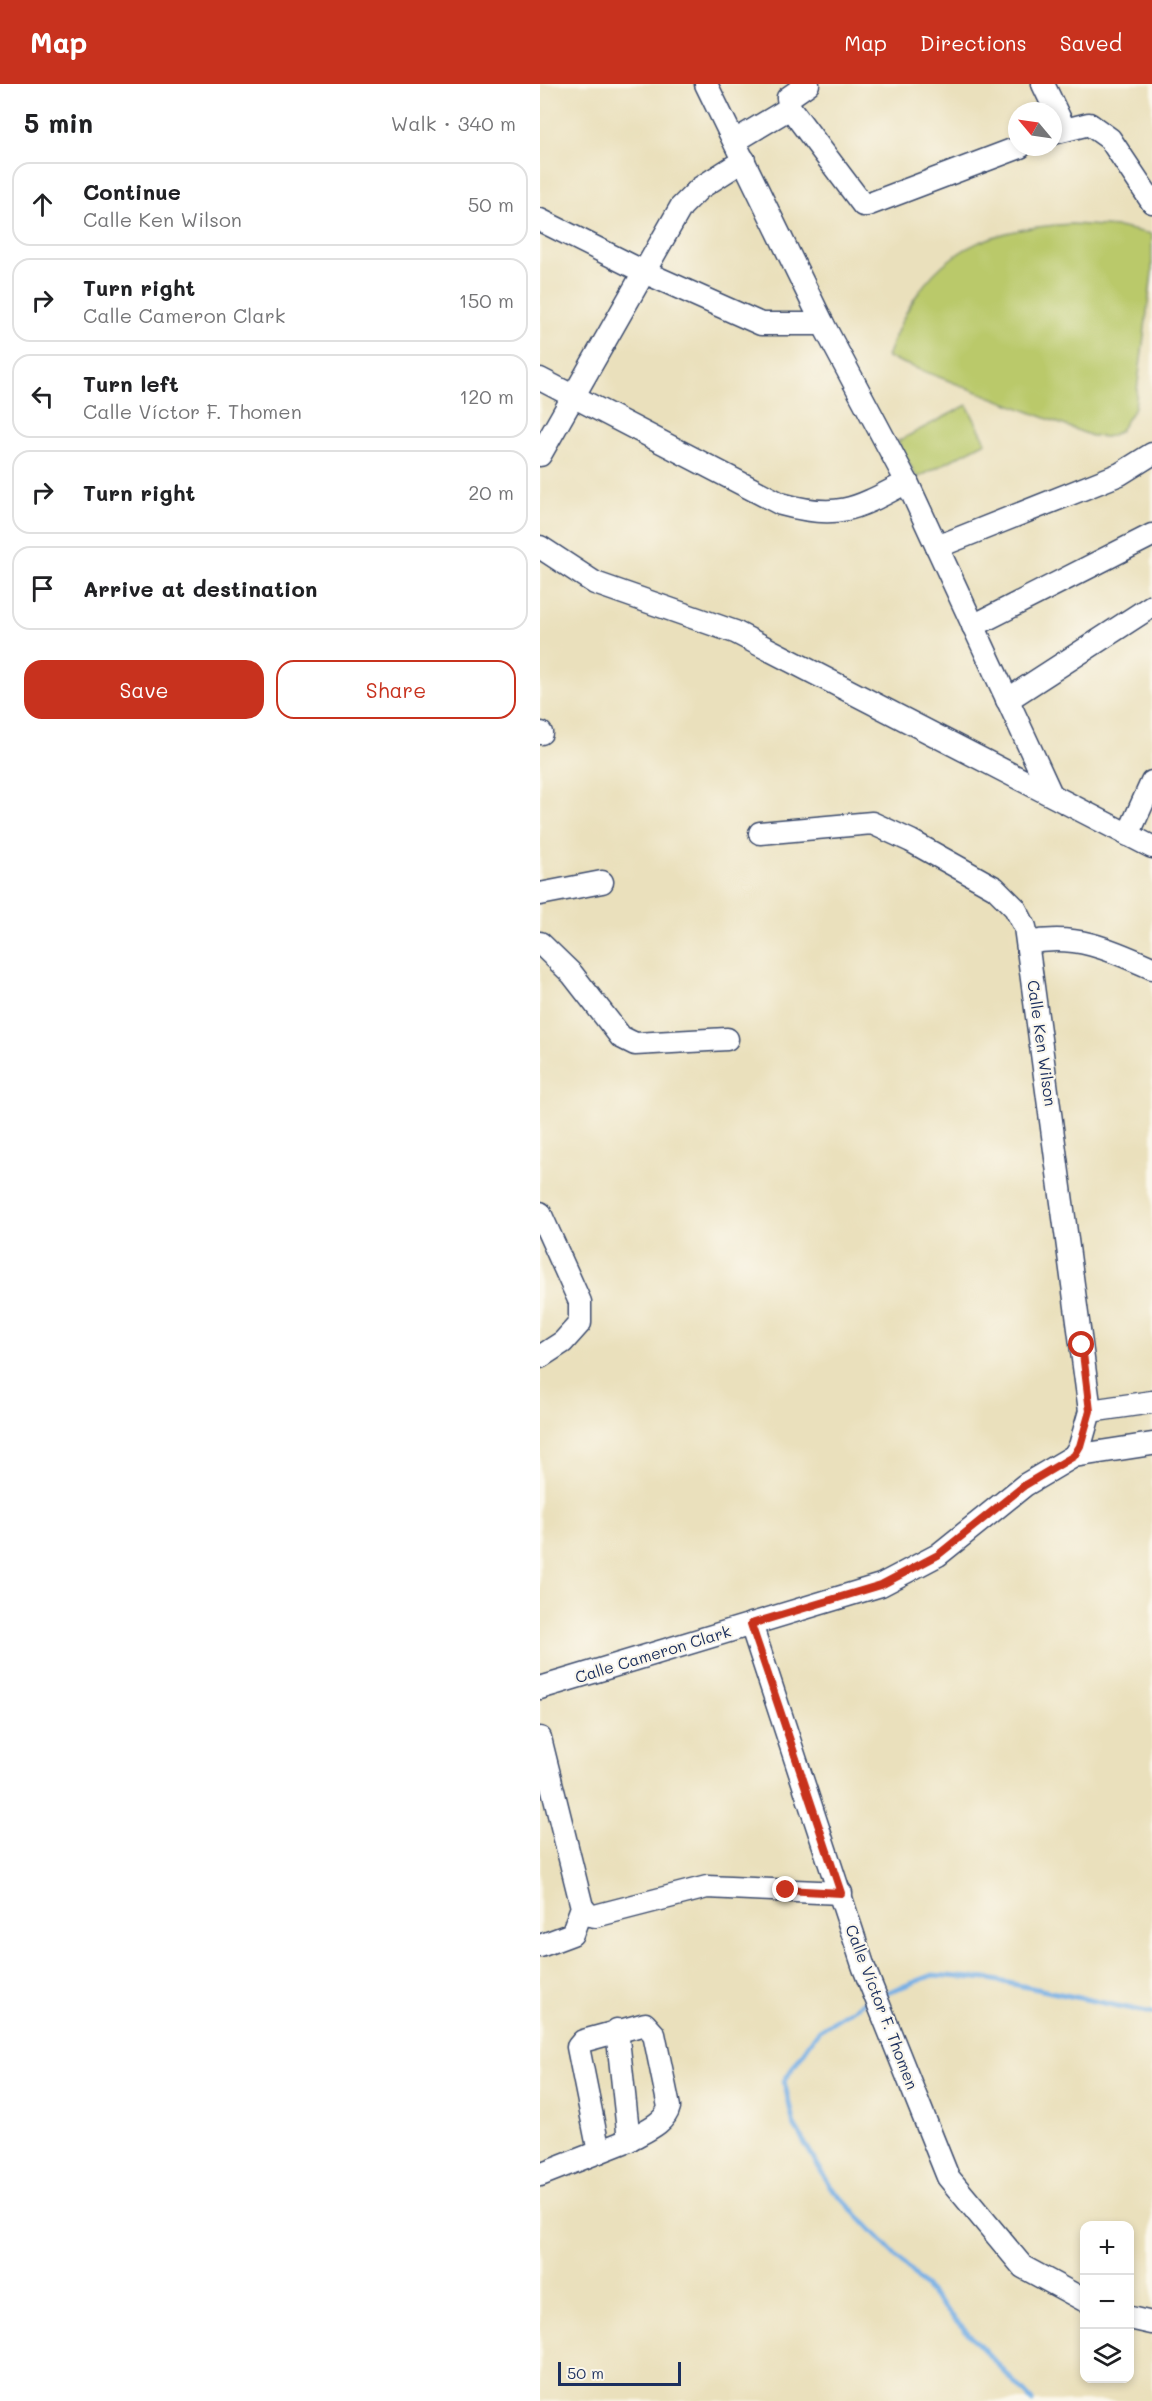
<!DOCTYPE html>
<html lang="en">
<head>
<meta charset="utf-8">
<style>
	:root { --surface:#fff; --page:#f6f6f6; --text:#202124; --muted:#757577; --line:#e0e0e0; --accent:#c8321e }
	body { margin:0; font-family:Mali,sans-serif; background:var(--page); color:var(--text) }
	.controls { position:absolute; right:18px; bottom:18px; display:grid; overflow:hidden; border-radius:12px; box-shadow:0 3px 9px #0003 }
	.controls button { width:54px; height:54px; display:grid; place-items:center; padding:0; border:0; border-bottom:2px solid var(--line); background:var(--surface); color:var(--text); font:30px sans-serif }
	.compass { position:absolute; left:468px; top:18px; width:54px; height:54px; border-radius:50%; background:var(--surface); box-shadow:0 3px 9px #0003; rotate:299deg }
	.scale { position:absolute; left:18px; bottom:15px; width:123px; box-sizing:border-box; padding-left:6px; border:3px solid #1b2f5e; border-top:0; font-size:16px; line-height:21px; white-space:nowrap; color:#1b2f5e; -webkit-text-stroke:4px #fbf7ec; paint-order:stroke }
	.stop { position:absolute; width:18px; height:18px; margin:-14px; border:4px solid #c8321e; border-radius:50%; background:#fff }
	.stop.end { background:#c8321e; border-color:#fff; box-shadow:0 2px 6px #0008 }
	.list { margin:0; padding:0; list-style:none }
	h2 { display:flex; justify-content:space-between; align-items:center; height:78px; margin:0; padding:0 24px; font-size:26px }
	h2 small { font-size:20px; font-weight:400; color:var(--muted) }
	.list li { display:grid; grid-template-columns:39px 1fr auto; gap:18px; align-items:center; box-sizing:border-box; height:84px; margin:0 12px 12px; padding:0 12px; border:2px solid var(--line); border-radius:18px }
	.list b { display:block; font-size:22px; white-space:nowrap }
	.list p { margin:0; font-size:20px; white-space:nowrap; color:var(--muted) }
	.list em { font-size:20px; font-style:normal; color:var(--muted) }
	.actions { display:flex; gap:12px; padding:18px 24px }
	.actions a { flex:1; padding:14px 0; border:2px solid var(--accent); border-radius:18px; text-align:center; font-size:21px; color:var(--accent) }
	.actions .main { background:var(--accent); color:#fff }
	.icon { flex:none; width:33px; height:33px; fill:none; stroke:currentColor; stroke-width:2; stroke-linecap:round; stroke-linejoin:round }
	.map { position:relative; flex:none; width:612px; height:2317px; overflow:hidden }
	header { display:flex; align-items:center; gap:36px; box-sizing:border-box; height:84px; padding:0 30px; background:var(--accent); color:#fff }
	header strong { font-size:28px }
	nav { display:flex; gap:33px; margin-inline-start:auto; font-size:21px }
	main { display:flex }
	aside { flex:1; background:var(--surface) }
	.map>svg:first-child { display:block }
	.green { fill:#bac96b; stroke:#6a7c64; stroke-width:1.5 }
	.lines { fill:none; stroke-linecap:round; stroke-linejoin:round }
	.stream { stroke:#75afe5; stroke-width:5 }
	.minor-casing { stroke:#3a4a6c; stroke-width:25 }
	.minor { stroke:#fff; stroke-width:22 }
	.route { stroke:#c8321e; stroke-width:8 }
	.labels { text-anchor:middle; stroke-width:4.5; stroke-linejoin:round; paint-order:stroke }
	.street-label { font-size:16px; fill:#1b2f5e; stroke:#fbf7ec }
</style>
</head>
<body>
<header>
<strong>Map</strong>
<nav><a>Map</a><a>Directions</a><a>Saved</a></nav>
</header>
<main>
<aside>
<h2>5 min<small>Walk · 340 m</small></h2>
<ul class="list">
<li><svg class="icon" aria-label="ahead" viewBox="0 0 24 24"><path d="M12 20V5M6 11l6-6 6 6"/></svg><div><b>Continue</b><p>Calle Ken Wilson</p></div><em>50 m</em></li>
<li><svg class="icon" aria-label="right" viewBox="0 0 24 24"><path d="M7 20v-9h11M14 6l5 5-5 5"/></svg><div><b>Turn right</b><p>Calle Cameron Clark</p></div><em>150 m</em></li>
<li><svg class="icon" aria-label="left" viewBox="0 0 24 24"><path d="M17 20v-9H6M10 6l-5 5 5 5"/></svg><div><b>Turn left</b><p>Calle Víctor F. Thomen</p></div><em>120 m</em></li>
<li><svg class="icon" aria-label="right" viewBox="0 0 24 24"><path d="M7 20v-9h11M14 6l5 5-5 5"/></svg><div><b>Turn right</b></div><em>20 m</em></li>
<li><svg class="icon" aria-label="arrive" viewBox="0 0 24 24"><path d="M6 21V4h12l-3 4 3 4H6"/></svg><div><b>Arrive at destination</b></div></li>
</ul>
<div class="actions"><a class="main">Save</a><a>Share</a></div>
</aside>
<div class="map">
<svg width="612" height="2317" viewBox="0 0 612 2317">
	<rect width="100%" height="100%" fill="#fbf7ec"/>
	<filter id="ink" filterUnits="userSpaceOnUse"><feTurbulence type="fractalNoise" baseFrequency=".0167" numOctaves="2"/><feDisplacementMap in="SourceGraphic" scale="12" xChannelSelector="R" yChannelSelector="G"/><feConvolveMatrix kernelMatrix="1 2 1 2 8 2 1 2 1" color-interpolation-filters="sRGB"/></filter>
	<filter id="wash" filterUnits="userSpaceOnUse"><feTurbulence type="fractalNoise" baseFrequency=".008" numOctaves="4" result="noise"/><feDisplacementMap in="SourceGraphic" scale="24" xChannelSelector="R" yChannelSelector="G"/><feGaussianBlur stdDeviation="1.35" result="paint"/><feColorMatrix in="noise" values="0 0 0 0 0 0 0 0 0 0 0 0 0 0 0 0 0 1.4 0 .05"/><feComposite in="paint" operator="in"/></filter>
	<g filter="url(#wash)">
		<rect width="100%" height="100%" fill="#eae0bc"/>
		<g class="green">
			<path d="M532,140l46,3 34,7v39l-17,134 -16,25 -13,5 -14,-1 -205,-79c34,-97 84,-128 185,-133z"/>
			<polygon points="427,321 446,358 377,394 358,357"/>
		</g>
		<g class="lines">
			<g class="stream">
				<polyline points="341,1911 393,1891 449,1895 612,1929"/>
				<polyline points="329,1915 278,1947 244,1997 254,2041 290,2102 492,2317"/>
			</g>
		</g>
	</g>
	<g filter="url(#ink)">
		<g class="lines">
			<defs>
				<g id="minor">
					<polyline points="166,0 283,240 367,398 511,710"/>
					<polyline points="268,0 248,14 250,24 323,121 327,121 480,63"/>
					<polyline points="503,0 524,44"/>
					<polyline points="513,49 549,40 570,55 612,118"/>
					<polyline points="195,57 250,24"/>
					<polyline points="0,136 104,188 221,240 283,240"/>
					<path d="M0,295l241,125c58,16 75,5 126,-22"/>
					<polyline points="0,371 141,123 160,104 204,76"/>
					<polyline points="0,463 55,499 195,548 612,763"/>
					<polyline points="397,463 580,390 612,370"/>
					<polyline points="433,542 612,451"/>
					<polyline points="467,616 612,522"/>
					<polyline points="0,649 1,649"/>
					<polyline points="220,749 332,739 371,757 455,804 475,824 485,843 550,1327 540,1362 534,1372"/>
					<polyline points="588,751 612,698"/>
					<polyline points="0,810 62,798"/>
					<polyline points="0,859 32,890 81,953 95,960 187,955"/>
					<path d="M488,859c47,-10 82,6 124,25"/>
					<polyline points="0,1129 40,1218 40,1239 23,1258 0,1273"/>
					<polyline points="550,1327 612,1318"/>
					<polyline points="211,1540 324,1884 408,2093 483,2183 544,2216"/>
					<polyline points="0,1604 341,1501 398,1471 485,1401 534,1372 612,1360"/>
					<polyline points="0,1654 42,1823 32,1850 0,1862"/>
					<polyline points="42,1823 49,1831 55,1832 167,1803 301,1809"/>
					<path d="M59,2068l-21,-105 5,-6 62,-17 9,10 15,73c-4,17 -25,24 -40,33"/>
					<polyline points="0,2091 89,2056 77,1946"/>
					<polyline points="590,2234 612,2239"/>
				</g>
			</defs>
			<use href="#minor" class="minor-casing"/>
			<use href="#minor" class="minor"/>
		</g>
	</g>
	<g class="lines" filter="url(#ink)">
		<polyline class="route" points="246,1806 301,1809 211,1540 341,1501 398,1471 485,1401 534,1372 540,1362 550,1327 542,1261"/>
	</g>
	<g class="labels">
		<g class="street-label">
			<text transform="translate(502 959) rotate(82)" y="6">Calle Ken Wilson</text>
			<text transform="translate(113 1570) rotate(-17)" y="6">Calle Cameron Clark</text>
			<text transform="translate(342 1923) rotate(69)" y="6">Calle Víctor F. Thomen</text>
		</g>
	</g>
</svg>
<div class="controls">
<button>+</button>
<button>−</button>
<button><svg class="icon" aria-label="layers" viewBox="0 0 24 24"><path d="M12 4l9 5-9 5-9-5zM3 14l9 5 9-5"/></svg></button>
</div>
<svg class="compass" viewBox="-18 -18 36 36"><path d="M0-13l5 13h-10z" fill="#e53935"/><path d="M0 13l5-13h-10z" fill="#757577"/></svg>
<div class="scale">50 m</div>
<div class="stop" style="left:542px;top:1261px"></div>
<div class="stop end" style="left:246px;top:1806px"></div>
</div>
</main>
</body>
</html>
